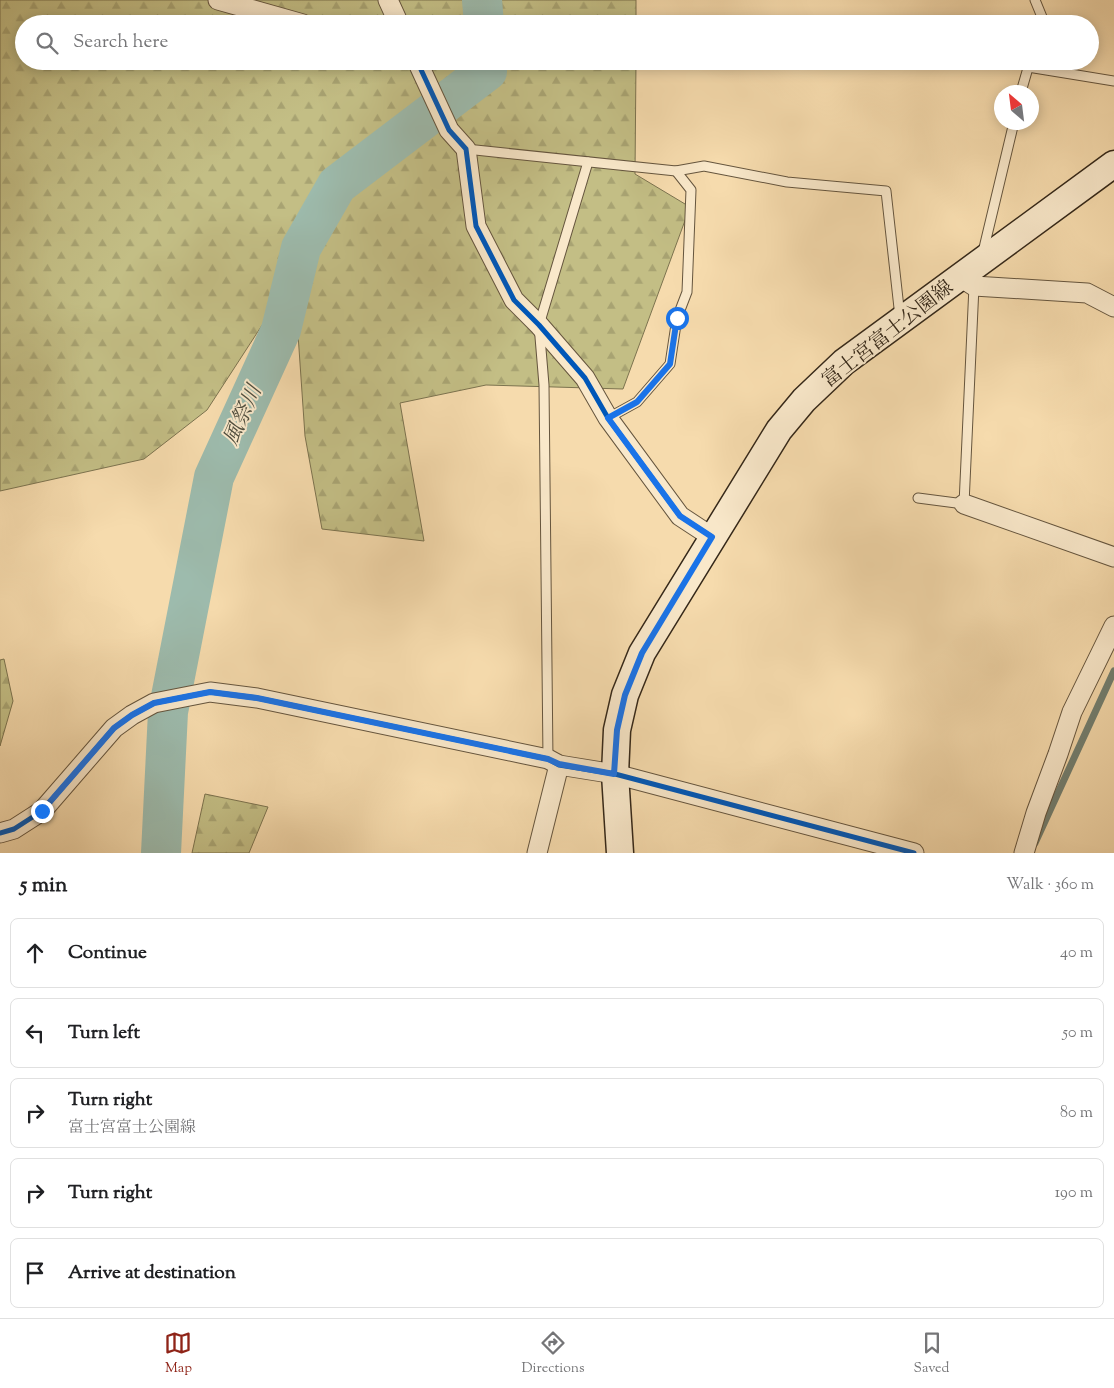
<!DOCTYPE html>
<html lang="en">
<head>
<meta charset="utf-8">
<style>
	:root { --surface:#fff; --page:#f2f2f2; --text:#202124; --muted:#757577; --line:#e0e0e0; --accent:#8f2418 }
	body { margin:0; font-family:"Sorts Mill Goudy","Noto Serif JP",serif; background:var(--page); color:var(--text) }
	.compass { position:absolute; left:994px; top:85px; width:45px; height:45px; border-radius:50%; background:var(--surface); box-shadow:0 2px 12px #0003; rotate:332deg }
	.stop { position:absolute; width:15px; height:15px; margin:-11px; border:4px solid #1a73e8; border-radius:50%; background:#fff }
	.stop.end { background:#1a73e8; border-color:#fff; box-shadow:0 1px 5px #0008 }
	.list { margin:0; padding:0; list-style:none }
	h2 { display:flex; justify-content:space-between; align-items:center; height:65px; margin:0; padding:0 20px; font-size:21px }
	h2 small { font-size:16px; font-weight:400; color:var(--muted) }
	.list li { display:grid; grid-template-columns:32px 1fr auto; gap:15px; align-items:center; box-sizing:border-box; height:70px; margin:0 10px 10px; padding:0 10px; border:1px solid var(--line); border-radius:8px }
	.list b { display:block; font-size:19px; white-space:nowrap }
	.list p { margin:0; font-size:16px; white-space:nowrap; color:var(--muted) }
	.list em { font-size:16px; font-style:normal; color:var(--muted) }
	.icon { flex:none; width:28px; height:28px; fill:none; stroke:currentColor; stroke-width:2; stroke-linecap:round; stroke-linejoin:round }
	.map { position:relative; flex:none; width:1114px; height:853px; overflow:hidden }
	.search { position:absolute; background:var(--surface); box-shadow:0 2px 12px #0003; left:15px; right:15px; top:15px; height:55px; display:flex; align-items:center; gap:12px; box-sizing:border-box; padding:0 18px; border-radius:28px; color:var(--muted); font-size:19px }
	.sheet { height:465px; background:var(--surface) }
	nav { display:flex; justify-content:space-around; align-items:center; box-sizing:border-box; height:70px; border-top:1px solid var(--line); background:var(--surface); font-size:14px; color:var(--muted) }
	nav a { display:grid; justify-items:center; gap:2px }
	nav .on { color:var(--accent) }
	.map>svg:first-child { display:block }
	.forest { fill:url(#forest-firs); stroke:#7c734f }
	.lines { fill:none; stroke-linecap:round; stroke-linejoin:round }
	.stream { stroke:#738072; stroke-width:7 }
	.river { stroke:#9dbbad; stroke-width:40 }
	.lane-casing { stroke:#65553e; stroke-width:11 }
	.street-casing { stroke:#65553e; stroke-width:21 }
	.secondary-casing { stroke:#352819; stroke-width:29 }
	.lane { stroke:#f9e8ca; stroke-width:9 }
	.street { stroke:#f9e8ca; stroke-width:19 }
	.secondary { stroke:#f9e8ca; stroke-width:26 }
	.cycleway-casing { stroke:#f9e8ca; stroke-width:8 }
	.cycleway { stroke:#0057b8; stroke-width:5 }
	.route { stroke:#1a73e8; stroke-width:6 }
	.labels { text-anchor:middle; stroke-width:4; stroke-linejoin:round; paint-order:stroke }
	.street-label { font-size:20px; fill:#352819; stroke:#f9e8ca }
	.water-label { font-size:21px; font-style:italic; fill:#4f4d3e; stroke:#f9e8ca }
</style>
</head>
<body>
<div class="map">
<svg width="1114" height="853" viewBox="0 0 1114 853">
	<defs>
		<pattern id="forest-firs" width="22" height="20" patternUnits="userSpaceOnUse" patternTransform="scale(1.25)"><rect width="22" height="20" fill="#c3be85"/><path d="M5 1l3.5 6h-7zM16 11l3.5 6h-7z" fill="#a8a372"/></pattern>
	</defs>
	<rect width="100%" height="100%" fill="#f6dbad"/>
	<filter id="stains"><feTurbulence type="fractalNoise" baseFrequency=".004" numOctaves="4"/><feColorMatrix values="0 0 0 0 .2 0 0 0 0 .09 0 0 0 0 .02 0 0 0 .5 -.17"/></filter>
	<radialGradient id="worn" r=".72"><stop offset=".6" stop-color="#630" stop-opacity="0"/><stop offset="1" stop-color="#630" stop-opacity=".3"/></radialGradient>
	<g class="forest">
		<polygon points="0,0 636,0 636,24 24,24 24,61 636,61 635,174 690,207 623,389 486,385 400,403 424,541 322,529 305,436 294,276 207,410 144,459 0,491"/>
		<polygon points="4,659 13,701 0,746 0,660"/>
		<polygon points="205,794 268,807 249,853 192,853"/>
	</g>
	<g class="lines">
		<polyline class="stream" points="1035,843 1114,671"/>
		<g class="river">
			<polyline points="482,0 484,24"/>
			<polyline points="161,853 168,712 214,477 281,330 301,248 337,185 487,71 486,61"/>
		</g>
		<defs>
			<g id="lane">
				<polyline points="1035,0 1042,17 1040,24"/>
				<polyline points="1028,67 1114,81"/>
				<polyline points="1021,92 1030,61"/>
				<polyline points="466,149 676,171 704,166 787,182 886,191 900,317"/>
				<polyline points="983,252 1014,122"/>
				<polyline points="608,418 637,402 670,364 677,318 687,292 691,190 676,171"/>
				<polyline points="918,498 964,504 974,286"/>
				<polyline points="548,759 544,385 539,325 588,162"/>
			</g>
			<g id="street">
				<polyline points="218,0 303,24"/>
				<polyline points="388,0 399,24"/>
				<polyline points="417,61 449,130 466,149 476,226 514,300 539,325 585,378 608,418 680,516 712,537"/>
				<polyline points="960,277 974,286 1087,293 1114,307"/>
				<polyline points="964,504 1114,557"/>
				<polyline points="0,833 14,829 42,811 114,728 132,715 154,703 210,692 257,698 548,759 559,765 615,774 914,853"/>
				<polyline points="537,853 559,765"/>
				<polyline points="1024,853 1036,813 1058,754 1072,712 1114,626"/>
			</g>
			<polyline id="secondary" points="620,853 615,774 617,730 625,695 642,653 779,430 804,400 844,362 1114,164"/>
		</defs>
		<use href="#lane" class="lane-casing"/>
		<use href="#street" class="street-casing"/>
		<use href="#secondary" class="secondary-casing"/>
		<use href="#lane" class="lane"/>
		<use href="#street" class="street"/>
		<use href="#secondary" class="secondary"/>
		<defs>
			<g id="cycleway">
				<polyline points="417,61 449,130 466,149 476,226 514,300 539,325 585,378 608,418 680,516 712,537"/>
				<polyline points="0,833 14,829 42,811 114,728 132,715 154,703 210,692 257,698 548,759 559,765 615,774 914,853"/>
			</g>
		</defs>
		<use href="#cycleway" class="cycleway-casing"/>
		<use href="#cycleway" class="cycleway"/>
	</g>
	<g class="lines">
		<polyline class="route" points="42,811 114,728 132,715 154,703 210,692 257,698 548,759 559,764 614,774 617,730 625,695 642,653 712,537 680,516 608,418 637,402 670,364 677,318"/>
	</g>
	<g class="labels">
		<g class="street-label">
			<text transform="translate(887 333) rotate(-38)" y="7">富士宮富士公園線</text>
		</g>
		<g class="water-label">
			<text transform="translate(242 415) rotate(-66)" y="7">風祭川</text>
		</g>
	</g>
	<rect width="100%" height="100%" filter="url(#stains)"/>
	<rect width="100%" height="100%" fill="url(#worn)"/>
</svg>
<svg class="compass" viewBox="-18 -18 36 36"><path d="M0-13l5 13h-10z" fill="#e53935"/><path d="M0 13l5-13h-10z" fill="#757577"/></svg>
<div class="stop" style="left:677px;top:318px"></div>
<div class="stop end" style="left:42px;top:811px"></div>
<div class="search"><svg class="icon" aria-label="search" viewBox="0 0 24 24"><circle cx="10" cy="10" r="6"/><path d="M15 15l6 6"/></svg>Search here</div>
</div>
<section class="sheet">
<h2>5 min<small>Walk · 360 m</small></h2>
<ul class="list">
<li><svg class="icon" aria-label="ahead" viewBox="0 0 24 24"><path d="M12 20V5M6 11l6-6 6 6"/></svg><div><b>Continue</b></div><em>40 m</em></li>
<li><svg class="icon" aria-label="left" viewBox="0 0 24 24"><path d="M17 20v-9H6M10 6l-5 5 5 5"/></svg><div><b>Turn left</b></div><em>50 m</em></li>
<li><svg class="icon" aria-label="right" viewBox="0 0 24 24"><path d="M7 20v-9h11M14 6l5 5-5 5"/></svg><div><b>Turn right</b><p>富士宮富士公園線</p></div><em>80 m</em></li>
<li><svg class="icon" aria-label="right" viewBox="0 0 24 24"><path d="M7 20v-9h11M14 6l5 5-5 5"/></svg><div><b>Turn right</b></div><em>190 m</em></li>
<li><svg class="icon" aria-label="arrive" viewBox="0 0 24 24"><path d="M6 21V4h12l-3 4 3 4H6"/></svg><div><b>Arrive at destination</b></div></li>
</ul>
</section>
<nav>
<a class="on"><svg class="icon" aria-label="map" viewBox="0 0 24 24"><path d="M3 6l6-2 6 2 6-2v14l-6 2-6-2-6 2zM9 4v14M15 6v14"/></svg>Map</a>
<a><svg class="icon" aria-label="directions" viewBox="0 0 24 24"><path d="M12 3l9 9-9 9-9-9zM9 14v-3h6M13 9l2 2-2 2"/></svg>Directions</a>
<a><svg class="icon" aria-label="saved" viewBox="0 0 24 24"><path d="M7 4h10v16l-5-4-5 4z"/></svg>Saved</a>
</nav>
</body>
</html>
